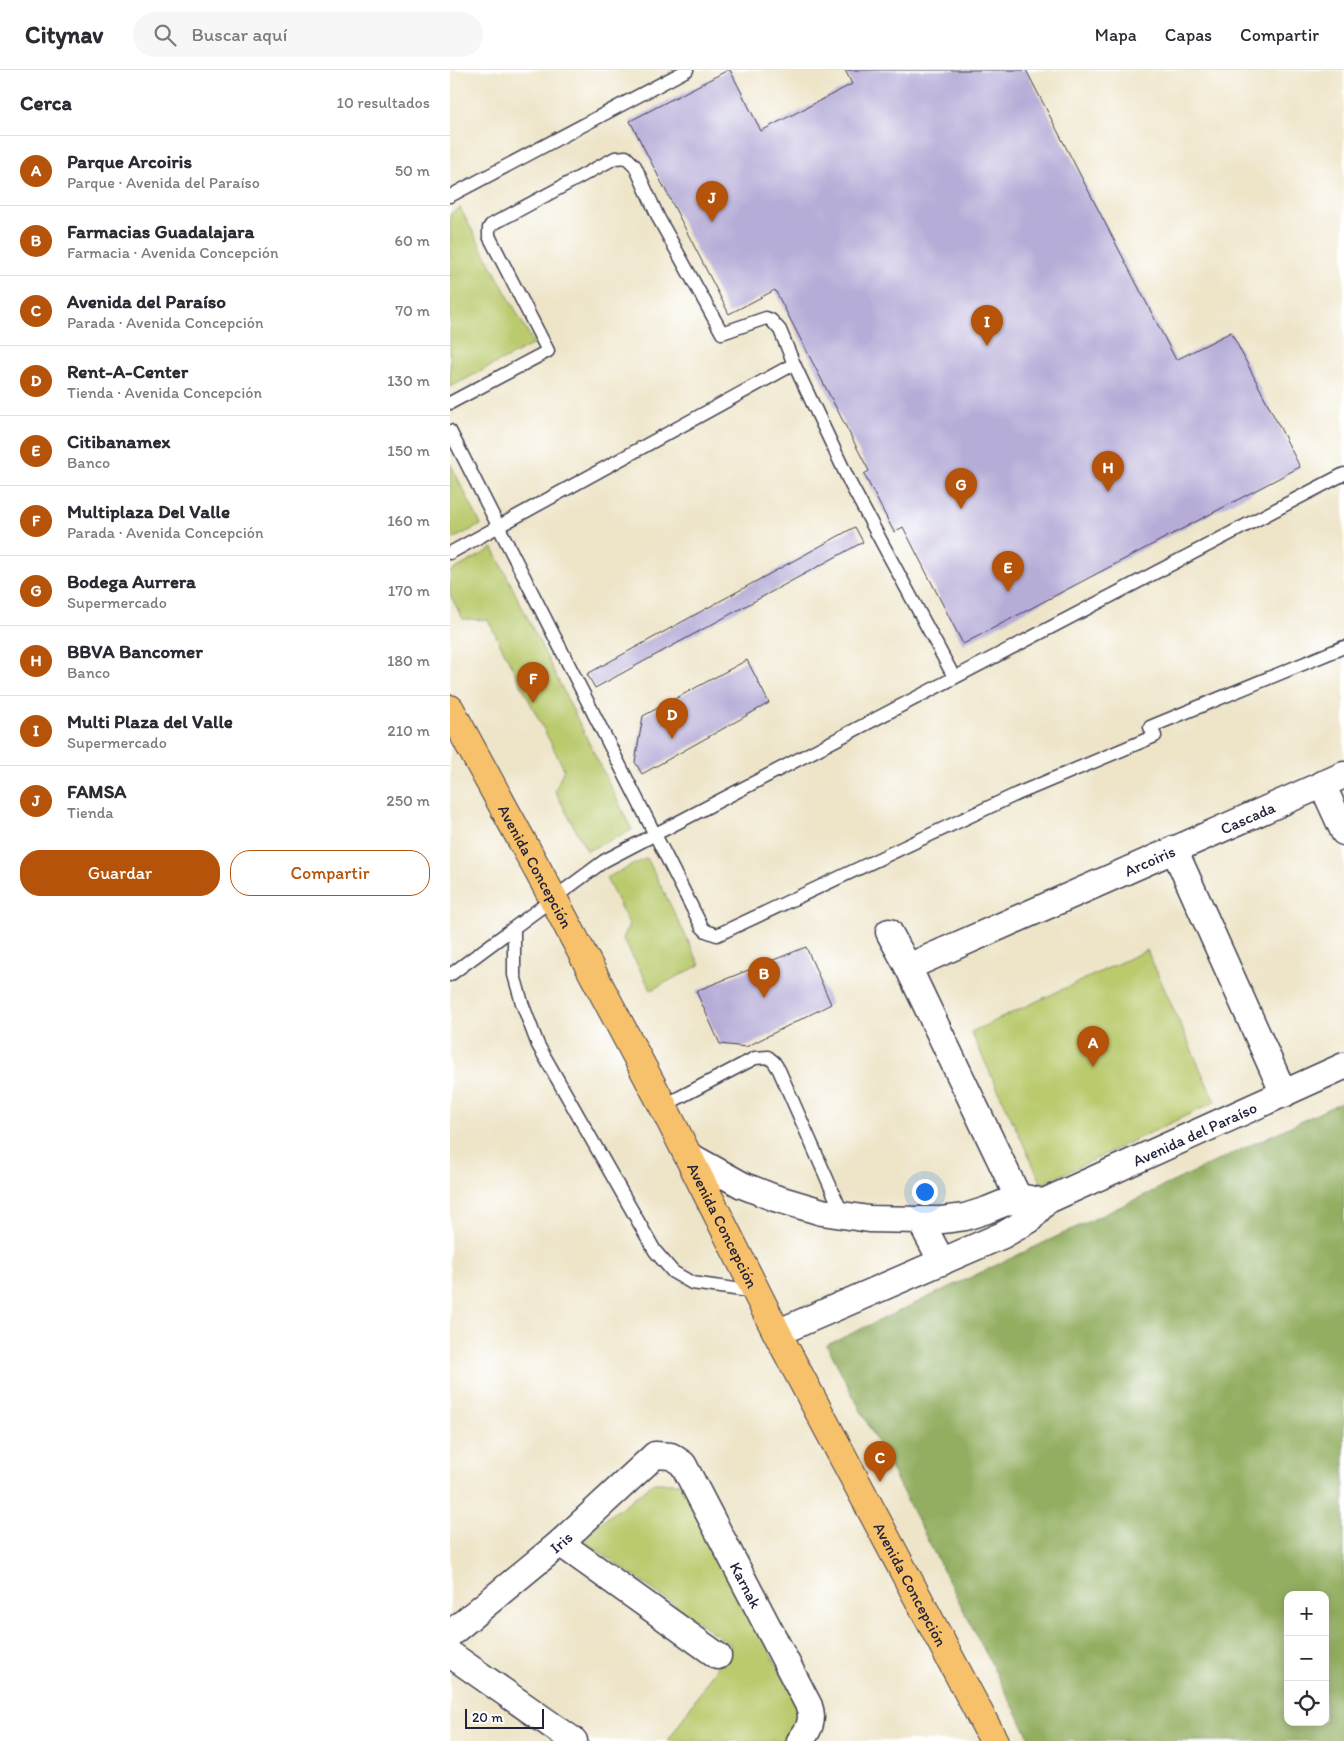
<!DOCTYPE html>
<html lang="es">
<head>
<meta charset="utf-8">
<style>
	:root { --surface:#fff; --page:#f7f7f7; --text:#2b2b33; --muted:#7c7c81; --line:#e1e1e2; --accent:#b45309 }
	body { margin:0; font-family:Itim,sans-serif; background:var(--page); color:var(--text) }
	.controls { position:absolute; right:15px; bottom:15px; display:grid; overflow:hidden; border-radius:10px; box-shadow:0 2px 12px #0003 }
	.controls button { width:45px; height:45px; display:grid; place-items:center; padding:0; border:0; border-bottom:1px solid var(--line); background:var(--surface); color:var(--text); font:25px sans-serif }
	.scale { position:absolute; left:15px; bottom:12px; width:79px; box-sizing:border-box; padding-left:5px; border:2px solid #22223b; border-top:0; font-size:14px; line-height:18px; white-space:nowrap; color:#22223b; -webkit-text-stroke:4px #fff; paint-order:stroke }
	.you { position:absolute; left:474px; top:1121px; width:18px; height:18px; margin:-12px; border:4px solid #fff; border-radius:50%; background:#1a73e8; box-shadow:0 0 0 8px #1a73e833 }
	.badge { display:grid; place-items:center; width:32px; height:32px; border-radius:50%; background:var(--accent); color:#fff; font-size:16px; font-weight:700 }
	.pin { position:absolute; translate:-50% -41px; filter:drop-shadow(0 1px 2px #0008) }
	.pin::after { content:''; position:absolute; top:26px; width:18px; height:15px; background:inherit; clip-path:polygon(0 0,100% 0,50% 100%) }
	.list { margin:0; padding:0; list-style:none }
	h2 { display:flex; justify-content:space-between; align-items:center; height:65px; margin:0; padding:0 20px; font-size:21px }
	h2 small { font-size:16px; font-weight:400; color:var(--muted) }
	.list li { display:grid; grid-template-columns:32px 1fr auto; gap:15px; align-items:center; box-sizing:border-box; height:70px; padding:0 20px; border-top:1px solid var(--line) }
	.list b { display:block; font-size:19px; white-space:nowrap }
	.list p { margin:0; font-size:16px; white-space:nowrap; color:var(--muted) }
	.list em { font-size:16px; font-style:normal; color:var(--muted) }
	.actions { display:flex; gap:10px; padding:15px 20px }
	.actions a { flex:1; padding:11px 0; border:1px solid var(--accent); border-radius:20px; text-align:center; font-size:18px; color:var(--accent) }
	.actions .main { background:var(--accent); color:#fff }
	.icon { flex:none; width:28px; height:28px; fill:none; stroke:currentColor; stroke-width:2; stroke-linecap:round; stroke-linejoin:round }
	.map { position:relative; flex:none; width:894px; height:1671px; overflow:hidden }
	header { display:flex; align-items:center; gap:30px; box-sizing:border-box; height:70px; padding:0 25px; background:var(--surface); border-bottom:1px solid var(--line) }
	header strong { font-size:24px }
	nav { display:flex; gap:28px; margin-inline-start:auto; font-size:18px }
	.search { width:350px; height:45px; background:var(--page); display:flex; align-items:center; gap:12px; box-sizing:border-box; padding:0 18px; border-radius:28px; color:var(--muted); font-size:19px }
	main { display:flex }
	aside { flex:1; background:var(--surface) }
	.map>svg:first-child { display:block }
	.green { fill:#baca6d; stroke:#6e7654 }
	.forest { fill:#93ae60; stroke:#5a684e; fill-rule:evenodd }
	.building { fill:#b6acd7 }
	.lines { fill:none; stroke-linecap:round; stroke-linejoin:round }
	.service-casing { stroke:#413f50; stroke-width:15 }
	.minor-casing { stroke:#413f50; stroke-width:29 }
	.primary-casing { stroke:#413f50; stroke-width:30 }
	.service { stroke:#fff; stroke-width:12 }
	.minor { stroke:#fff; stroke-width:26 }
	.primary { stroke:#f6c16b; stroke-width:28 }
	.labels { text-anchor:middle; stroke-width:5; stroke-linejoin:round; paint-order:stroke }
	.street-label { font-size:16px; fill:#22223b; stroke:#fff }
</style>
</head>
<body>
<header>
<strong>Citynav</strong>
<div class="search"><svg class="icon" aria-label="search" viewBox="0 0 24 24"><circle cx="10" cy="10" r="6"/><path d="M15 15l6 6"/></svg>Buscar aquí</div>
<nav><a>Mapa</a><a>Capas</a><a>Compartir</a></nav>
</header>
<main>
<aside>
<h2>Cerca<small>10 resultados</small></h2>
<ul class="list">
<li><span class="badge">A</span><div><b>Parque Arcoiris</b><p>Parque · Avenida del Paraíso</p></div><em>50 m</em></li>
<li><span class="badge">B</span><div><b>Farmacias Guadalajara</b><p>Farmacia · Avenida Concepción</p></div><em>60 m</em></li>
<li><span class="badge">C</span><div><b>Avenida del Paraíso</b><p>Parada · Avenida Concepción</p></div><em>70 m</em></li>
<li><span class="badge">D</span><div><b>Rent-A-Center</b><p>Tienda · Avenida Concepción</p></div><em>130 m</em></li>
<li><span class="badge">E</span><div><b>Citibanamex</b><p>Banco</p></div><em>150 m</em></li>
<li><span class="badge">F</span><div><b>Multiplaza Del Valle</b><p>Parada · Avenida Concepción</p></div><em>160 m</em></li>
<li><span class="badge">G</span><div><b>Bodega Aurrera</b><p>Supermercado</p></div><em>170 m</em></li>
<li><span class="badge">H</span><div><b>BBVA Bancomer</b><p>Banco</p></div><em>180 m</em></li>
<li><span class="badge">I</span><div><b>Multi Plaza del Valle</b><p>Supermercado</p></div><em>210 m</em></li>
<li><span class="badge">J</span><div><b>FAMSA</b><p>Tienda</p></div><em>250 m</em></li>
</ul>
<div class="actions"><a class="main">Guardar</a><a>Compartir</a></div>
</aside>
<div class="map">
<svg width="894" height="1671" viewBox="0 0 894 1671">
	<rect width="100%" height="100%" fill="#fff"/>
	<filter id="ink" filterUnits="userSpaceOnUse"><feTurbulence type="fractalNoise" baseFrequency=".02" numOctaves="2"/><feDisplacementMap in="SourceGraphic" scale="10" xChannelSelector="R" yChannelSelector="G"/><feConvolveMatrix kernelMatrix="1 2 1 2 8 2 1 2 1" color-interpolation-filters="sRGB"/></filter>
	<filter id="wash" filterUnits="userSpaceOnUse"><feTurbulence type="fractalNoise" baseFrequency=".0096" numOctaves="4" result="noise"/><feDisplacementMap in="SourceGraphic" scale="20" xChannelSelector="R" yChannelSelector="G"/><feGaussianBlur stdDeviation="1.12" result="paint"/><feColorMatrix in="noise" values="0 0 0 0 0 0 0 0 0 0 0 0 0 0 0 0 0 1.4 0 .05"/><feComposite in="paint" operator="in"/></filter>
	<g filter="url(#wash)">
		<rect width="100%" height="100%" fill="#eee5c9"/>
		<g class="green">
			<polygon points="10,138 84,274 0,317 0,144"/>
			<polygon points="0,393 31,455 0,470"/>
			<polygon points="43,478 182,760 137,781 105,721 114,699 38,550 13,549 0,525 0,502"/>
			<polygon points="197,788 250,895 201,920 173,869 179,854 156,808"/>
			<polygon points="697,880 765,1032 592,1114 521,962"/>
			<polygon points="204,1413 232,1413 354,1647 337,1671 218,1671 281,1575 130,1468"/>
		</g>
		<path class="forest" d="M894,1031v640h-313l-204,-396zM838,1525h37v127h-37z"/>
		<g id="blocks">
			<g class="building">
				<polygon points="278,0 280,0 311,61 402,14 395,0 576,0 726,290 781,262 850,397 513,574 453,457 444,462 414,404 419,401 325,220 279,244 180,51"/>
				<polygon points="405,457 413,472 145,618 137,604"/>
				<polygon points="297,590 319,633 192,704 185,692 193,646"/>
				<polygon points="356,877 381,934 296,977 270,974 246,921"/>
			</g>
		</g>
	</g>
	<g filter="url(#ink)">
		<use href="#blocks" fill-opacity="0" stroke="#413f50" stroke-width="1"/>
		<g class="lines">
			<defs>
				<g id="service">
					<polyline points="0,126 237,0"/>
					<polyline points="0,333 98,281 39,166 39,158 41,155 165,88 176,87 185,96 209,149 272,263 316,248 321,250 330,260 344,294 401,415 504,607"/>
					<polyline points="0,361 252,857 256,861 267,865 567,724 705,666 700,657 894,577"/>
					<polyline points="0,483 344,294"/>
					<polyline points="64,858 64,905 72,933 88,975 205,1181 223,1202 242,1213 306,1222"/>
					<polyline points="0,905 154,791 894,404"/>
					<polyline points="213,1036 305,988 318,987 324,992 329,1000 393,1145"/>
				</g>
				<g id="minor">
					<polyline points="872,714 894,762"/>
					<polyline points="724,779 834,1024"/>
					<polyline points="439,862 458,897 579,1150"/>
					<path id="s1" d="M458,897l436,-192"/>
					<polyline points="238,1085 292,1115 325,1128 372,1142 419,1149 470,1150 492,1192"/>
					<polyline points="470,1150 492,1150 515,1147 537,1140 569,1127 585,1130"/>
					<path id="s2" d="M327,1263l226,-98 26,-15 17,-19 298,-135"/>
					<polyline points="110,1473 268,1586"/>
					<path id="s3" d="M0,1564l110,-91 95,-88 16,1 12,8 126,242c5,14 0,24 -9,35"/>
					<polyline points="0,1584 124,1671"/>
				</g>
				<g id="primary">
					<path id="s4" d="M0,639l103,189 110,208 114,227 217,408"/>
				</g>
			</defs>
			<use href="#service" class="service-casing"/>
			<use href="#minor" class="minor-casing"/>
			<use href="#primary" class="primary-casing"/>
			<use href="#service" class="service"/>
			<use href="#minor" class="minor"/>
			<use href="#primary" class="primary"/>
		</g>
	</g>
	<g class="labels">
		<g class="street-label">
			<text dy="6" stroke="none"><textPath href="#s1" startOffset="371">Cascada</textPath></text>
			<text dy="6" stroke="none"><textPath href="#s4" startOffset="179">Avenida Concepción</textPath></text>
			<text dy="6" stroke="none"><textPath href="#s1" startOffset="264">Arcoiris</textPath></text>
			<text dy="6" stroke="none"><textPath href="#s2" startOffset="465">Avenida del Paraíso</textPath></text>
			<text dy="6" stroke="none"><textPath href="#s4" startOffset="584">Avenida Concepción</textPath></text>
			<text dy="6" stroke="none"><textPath href="#s3" startOffset="144">Iris</textPath></text>
			<text dy="6" stroke="none"><textPath href="#s4" startOffset="989">Avenida Concepción</textPath></text>
			<text dy="6" stroke="none"><textPath href="#s3" startOffset="439">Karnak</textPath></text>
		</g>
	</g>
</svg>
<div class="controls">
<button>+</button>
<button>−</button>
<button><svg class="icon" aria-label="locate" viewBox="0 0 24 24"><circle cx="12" cy="12" r="6"/><path d="M12 2v4M12 18v4M2 12h4M18 12h4"/></svg></button>
</div>
<div class="scale">20 m</div>
<div class="you"></div>
<div class="pin badge" style="left:643px;top:997px">A</div>
<div class="pin badge" style="left:314px;top:928px">B</div>
<div class="pin badge" style="left:430px;top:1412px">C</div>
<div class="pin badge" style="left:222px;top:669px">D</div>
<div class="pin badge" style="left:558px;top:522px">E</div>
<div class="pin badge" style="left:83px;top:633px">F</div>
<div class="pin badge" style="left:511px;top:439px">G</div>
<div class="pin badge" style="left:658px;top:422px">H</div>
<div class="pin badge" style="left:537px;top:276px">I</div>
<div class="pin badge" style="left:262px;top:152px">J</div>
</div>
</main>
</body>
</html>
